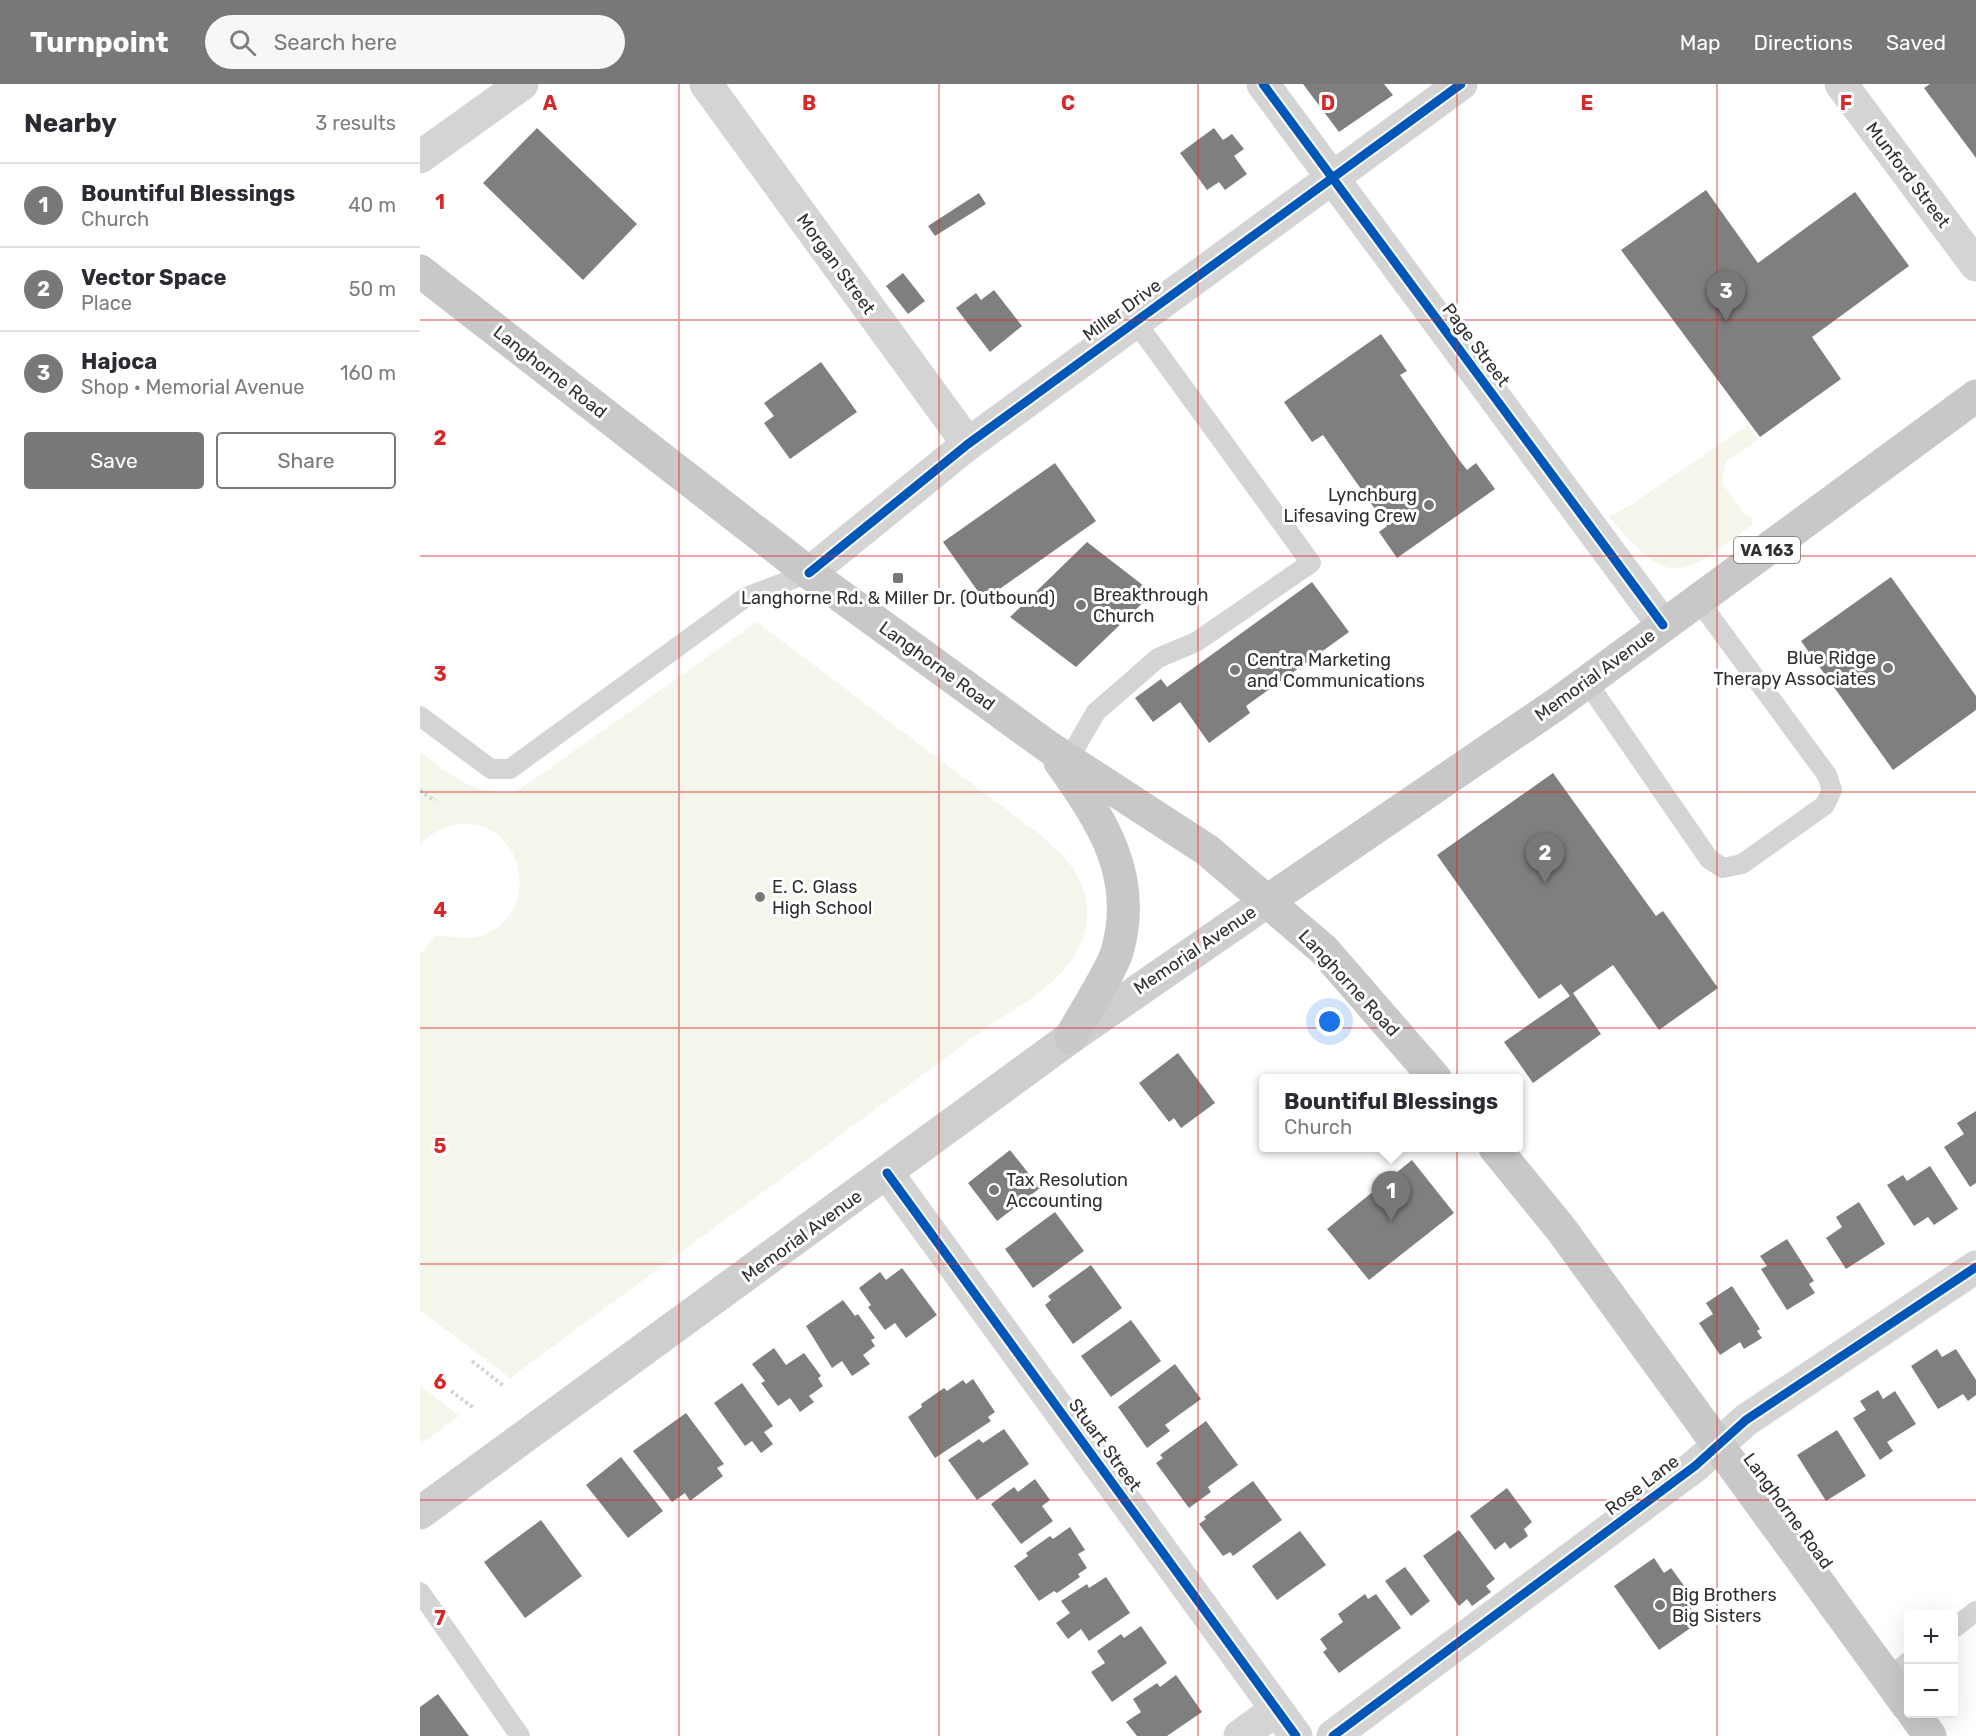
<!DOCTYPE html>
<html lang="en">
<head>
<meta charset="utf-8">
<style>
	:root { --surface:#fff; --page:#f7f7f7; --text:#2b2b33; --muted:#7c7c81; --line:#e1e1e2; --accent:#787878 }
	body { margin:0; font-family:Rubik,sans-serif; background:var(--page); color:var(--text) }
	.controls { position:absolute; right:18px; bottom:18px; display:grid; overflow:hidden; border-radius:6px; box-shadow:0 6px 24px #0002 }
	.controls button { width:54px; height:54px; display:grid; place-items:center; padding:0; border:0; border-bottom:2px solid var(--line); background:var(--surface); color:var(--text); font:30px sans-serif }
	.you { position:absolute; left:910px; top:938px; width:21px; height:21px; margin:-15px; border:4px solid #fff; border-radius:50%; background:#1a73e8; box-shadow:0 0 0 9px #1a73e833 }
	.badge { display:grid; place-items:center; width:39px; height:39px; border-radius:50%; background:var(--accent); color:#fff; font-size:20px; font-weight:700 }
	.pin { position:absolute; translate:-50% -50px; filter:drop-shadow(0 2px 3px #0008) }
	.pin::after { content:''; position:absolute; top:32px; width:21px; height:18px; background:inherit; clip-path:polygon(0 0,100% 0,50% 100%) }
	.popup { position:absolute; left:839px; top:990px; width:264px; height:78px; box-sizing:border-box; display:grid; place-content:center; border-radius:6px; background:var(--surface); filter:drop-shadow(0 2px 4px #0005); font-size:20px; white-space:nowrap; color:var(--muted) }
	.popup b { font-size:22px; color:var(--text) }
	.popup::after { content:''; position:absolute; left:50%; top:100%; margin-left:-12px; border:12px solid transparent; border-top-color:var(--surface) }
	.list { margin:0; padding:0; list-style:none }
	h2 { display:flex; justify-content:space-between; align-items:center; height:78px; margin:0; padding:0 24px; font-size:26px }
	h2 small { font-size:20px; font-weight:400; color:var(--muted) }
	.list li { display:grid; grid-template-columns:39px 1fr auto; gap:18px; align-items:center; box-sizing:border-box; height:84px; padding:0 24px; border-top:2px solid var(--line) }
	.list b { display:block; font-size:22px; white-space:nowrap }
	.list p { margin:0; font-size:20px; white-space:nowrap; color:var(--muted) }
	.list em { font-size:20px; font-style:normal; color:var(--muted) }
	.actions { display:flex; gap:12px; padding:18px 24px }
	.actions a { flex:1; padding:14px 0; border:2px solid var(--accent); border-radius:6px; text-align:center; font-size:21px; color:var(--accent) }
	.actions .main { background:var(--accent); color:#fff }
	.icon { flex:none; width:33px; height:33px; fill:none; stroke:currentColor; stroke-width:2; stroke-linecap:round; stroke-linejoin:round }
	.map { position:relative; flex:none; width:1556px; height:1652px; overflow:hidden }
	header { display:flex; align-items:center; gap:36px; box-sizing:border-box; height:84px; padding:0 30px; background:var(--accent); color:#fff }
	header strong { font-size:28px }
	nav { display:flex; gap:33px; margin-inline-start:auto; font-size:21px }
	.search { width:420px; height:54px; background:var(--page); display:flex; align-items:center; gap:15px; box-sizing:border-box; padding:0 21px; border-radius:33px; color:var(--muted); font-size:22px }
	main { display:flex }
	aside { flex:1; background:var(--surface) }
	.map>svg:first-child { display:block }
	.green { fill:#f4f6ec }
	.building { fill:#7f7f7f }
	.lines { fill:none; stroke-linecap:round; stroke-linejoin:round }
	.path { stroke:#d4d4d4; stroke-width:4; stroke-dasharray:3 3; stroke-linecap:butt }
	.service { stroke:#d4d4d4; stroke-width:20 }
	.minor { stroke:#d4d4d4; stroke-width:33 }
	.secondary { stroke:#cecece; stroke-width:33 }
	.primary { stroke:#c8c8c8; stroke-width:33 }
	.cycleway-casing { stroke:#fff; stroke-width:13 }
	.cycleway { stroke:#0057b8; stroke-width:9 }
	.grid { fill:none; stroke:#d62828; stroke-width:1.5; stroke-opacity:0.55 }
	.poi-dot { fill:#787878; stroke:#fff; stroke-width:2 }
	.labels { text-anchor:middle; stroke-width:6; stroke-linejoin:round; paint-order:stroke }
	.shield { fill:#fff; stroke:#6e6e6e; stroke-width:1.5 }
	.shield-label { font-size:16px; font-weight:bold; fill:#303030 }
	.street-label { font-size:18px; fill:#303030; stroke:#fff }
	.poi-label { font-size:18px; fill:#303030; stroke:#fff; text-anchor:start }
	.grid-label { font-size:20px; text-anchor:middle; font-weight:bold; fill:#d62828; stroke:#fff; stroke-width:6; stroke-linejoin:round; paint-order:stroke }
</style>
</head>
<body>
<header>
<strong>Turnpoint</strong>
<div class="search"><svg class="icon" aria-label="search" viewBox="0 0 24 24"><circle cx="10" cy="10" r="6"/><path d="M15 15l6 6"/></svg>Search here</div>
<nav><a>Map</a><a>Directions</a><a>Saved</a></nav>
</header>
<main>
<aside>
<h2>Nearby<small>3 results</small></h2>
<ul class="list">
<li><span class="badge">1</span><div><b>Bountiful Blessings</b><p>Church</p></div><em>40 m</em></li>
<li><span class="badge">2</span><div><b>Vector Space</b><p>Place</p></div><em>50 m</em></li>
<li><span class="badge">3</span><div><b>Hajoca</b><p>Shop · Memorial Avenue</p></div><em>160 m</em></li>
</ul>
<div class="actions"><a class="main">Save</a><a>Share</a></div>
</aside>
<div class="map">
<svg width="1556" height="1652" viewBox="0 0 1556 1652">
	<rect width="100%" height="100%" fill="#fff"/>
	<g class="green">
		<path d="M1328,341l10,15 -32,22 -4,21 23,31 7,4 1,6c-73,53 -80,68 -144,-7l22,-12z"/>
		<path d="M337,538l286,215c9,9 22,19 29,30 45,71 -18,121 -75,153l-487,358 -90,-68v-355l15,-19c16,-2 30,6 46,0 66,-23 41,-123 -26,-111 -14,3 -26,9 -35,20v-93c36,26 50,42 96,40z"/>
		<polygon points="0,1301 39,1332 0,1361"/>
	</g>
	<g class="building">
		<polygon points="883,0 964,0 973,11 919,48"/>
		<polygon points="1510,0 1556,0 1556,74 1504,4"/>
		<polygon points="117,44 217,140 163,196 63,99"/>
		<polygon points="794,44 803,56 812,50 824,65 814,72 827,90 805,106 799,98 787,106 760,69"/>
		<polygon points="1286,106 1338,179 1435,108 1489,182 1392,253 1421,295 1340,353 1201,166"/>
		<polygon points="559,109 566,120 515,152 508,142"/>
		<polygon points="483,189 505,217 488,230 466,202"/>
		<polygon points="574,206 602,242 570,268 536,224 556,209 561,216"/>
		<polygon points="961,250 987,287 980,291 1040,377 1047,386 1056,379 1075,405 977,474 959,448 967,442 903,351 892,358 864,318"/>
		<polygon points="401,278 437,328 370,375 344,339 354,332 344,319"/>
		<polygon points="635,379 676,437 564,516 523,458"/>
		<polygon points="667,458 733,509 656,583 590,533"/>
		<polygon points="1471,493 1556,612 1556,626 1473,686 1381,557"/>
		<polygon points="892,498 929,548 826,622 830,629 789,659 760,618 733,638 715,614 741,595 747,603"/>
		<polygon points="1133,689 1236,832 1243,827 1298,904 1239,946 1193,881 1153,909 1181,950 1113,999 1084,958 1150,912 1141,900 1119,915 1017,771"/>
		<polygon points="758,969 795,1019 761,1044 754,1034 749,1038 719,999"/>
		<polygon points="1556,1027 1556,1099 1550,1103 1524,1063 1544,1050 1537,1039"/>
		<polygon points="590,1066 620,1104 577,1137 548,1099"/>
		<polygon points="992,1076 1034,1129 949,1196 907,1145"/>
		<polygon points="1510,1082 1538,1125 1514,1141 1508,1133 1494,1142 1467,1101 1483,1091 1487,1097"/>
		<polygon points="1439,1118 1465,1160 1426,1185 1406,1154 1422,1143 1416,1133"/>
		<polygon points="635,1128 664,1167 613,1204 585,1165"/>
		<polygon points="1367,1155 1394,1197 1389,1200 1395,1209 1367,1226 1341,1185 1347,1182 1340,1172"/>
		<polygon points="671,1181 702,1224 653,1260 625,1221 631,1216 628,1212"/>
		<polygon points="482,1184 517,1231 486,1254 475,1239 465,1246 448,1223 451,1221 439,1204 460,1188 466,1196"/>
		<polygon points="1312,1202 1340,1245 1337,1247 1342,1254 1324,1265 1320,1258 1300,1271 1279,1239 1293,1230 1286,1219"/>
		<polygon points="423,1216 435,1232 438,1230 455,1254 451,1256 455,1262 443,1271 450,1280 432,1292 422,1277 412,1284 386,1242"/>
		<polygon points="711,1236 741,1277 691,1313 661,1272"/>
		<polygon points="354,1264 366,1281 384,1269 401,1292 398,1294 403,1302 389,1312 394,1318 380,1328 370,1314 358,1322 341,1299 345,1297 332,1280"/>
		<polygon points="1517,1265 1522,1273 1536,1265 1556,1296 1556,1311 1548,1317 1543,1310 1518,1325 1491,1282"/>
		<polygon points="755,1280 781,1315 745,1341 750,1347 727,1364 698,1323"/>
		<polygon points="553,1295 575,1328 568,1333 571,1337 515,1374 488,1333 502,1323 501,1320 524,1304 527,1307 543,1296 546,1300"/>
		<polygon points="322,1299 353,1342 344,1348 353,1360 341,1369 332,1357 325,1362 294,1319"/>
		<polygon points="1458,1306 1463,1315 1475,1307 1496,1340 1467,1358 1473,1367 1460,1376 1433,1334 1446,1326 1440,1317"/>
		<polygon points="266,1329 304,1380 297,1384 303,1392 270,1417 265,1409 252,1418 213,1367"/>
		<polygon points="786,1337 818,1381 788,1403 791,1408 769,1424 736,1379 743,1374 740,1371"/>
		<polygon points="584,1345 609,1380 557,1416 528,1376 559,1355 563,1359"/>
		<polygon points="1417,1346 1446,1392 1406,1417 1377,1371"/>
		<polygon points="201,1373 243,1427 208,1454 166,1401"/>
		<polygon points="615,1395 630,1416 622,1422 633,1437 601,1460 571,1420 594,1403 598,1408"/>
		<polygon points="833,1397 862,1436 813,1472 810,1468 803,1472 779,1440 786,1435 784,1433"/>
		<polygon points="1087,1404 1112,1438 1104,1445 1108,1452 1090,1465 1085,1458 1075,1466 1050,1432"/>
		<polygon points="121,1436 162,1492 105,1534 64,1478"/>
		<polygon points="650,1443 665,1466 658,1470 667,1484 658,1490 660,1493 637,1509 634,1507 619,1517 594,1482 608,1472 606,1469 630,1452 633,1455"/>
		<polygon points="1039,1446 1075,1495 1066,1502 1071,1508 1052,1522 1047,1515 1039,1522 1003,1472"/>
		<polygon points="880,1447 906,1481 857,1516 832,1482"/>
		<polygon points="1234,1474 1244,1489 1251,1484 1276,1518 1270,1523 1279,1538 1239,1566 1194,1502"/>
		<polygon points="985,1483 1010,1517 991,1532 965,1497"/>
		<polygon points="686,1493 710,1529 669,1557 661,1545 648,1555 636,1539 650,1529 641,1517 667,1500 669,1504"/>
		<polygon points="945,1510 948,1515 956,1510 981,1544 919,1589 903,1568 907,1565 900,1555 923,1538 918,1530"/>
		<polygon points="721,1542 747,1579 692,1618 671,1588 685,1579 677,1567 701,1550 704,1554"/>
		<polygon points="756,1591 782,1628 747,1652 717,1652 706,1638 721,1628 713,1615 737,1599 740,1603"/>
		<polygon points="18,1610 49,1652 0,1652 0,1623"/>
	</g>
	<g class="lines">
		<g class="path">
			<polyline points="0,706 15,717"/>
			<polyline points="52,1277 85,1303"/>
			<polyline points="31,1307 55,1325"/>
		</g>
		<g class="service">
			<polyline points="1167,598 1289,775 1303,784 1322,780 1405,721 1412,706 1407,691 1278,516"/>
			<polyline points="0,632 71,685 90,685 326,513 389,489"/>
			<polyline points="648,676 676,628 738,574 776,558 891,479 715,237"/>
			<polyline points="0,1508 100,1652"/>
			<polyline points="1534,1544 1556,1527"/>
			<polyline points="1468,1594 1488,1578"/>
		</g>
		<g class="minor">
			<polyline points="286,0 548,360"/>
			<polyline points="843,0 1243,541"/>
			<polyline points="1421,0 1556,181"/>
			<polyline points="0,73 102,0"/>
			<polyline points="389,489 548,360 1041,0"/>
			<polyline points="467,1089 876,1652"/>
			<polyline points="820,1652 856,1626"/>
			<polyline points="913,1652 1275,1382 1326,1336 1556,1183"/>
		</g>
		<polyline class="secondary" points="0,1429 651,953 849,816"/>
		<g class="primary">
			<polyline points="0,187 389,489 630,664 787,766 904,866 1015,994"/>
			<path d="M640,678c42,59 79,114 57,190 -7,22 -34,62 -46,85"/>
			<polyline points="849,816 1138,619 1556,312"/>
			<polyline points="1075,1064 1141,1145 1488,1622"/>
			<polyline points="1494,1630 1510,1652"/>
		</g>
		<defs>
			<g id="cycleway">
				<polyline points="843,0 1243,541"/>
				<polyline points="389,489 548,360 1041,0"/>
				<polyline points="467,1089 876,1652"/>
				<polyline points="913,1652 1275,1382 1326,1336 1556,1183"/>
			</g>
		</defs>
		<use href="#cycleway" class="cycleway-casing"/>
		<use href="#cycleway" class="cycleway"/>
	</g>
	<path class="grid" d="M259,0v1652M519,0v1652M778,0v1652M1037,0v1652M1297,0v1652M0,236h1556M0,472h1556M0,708h1556M0,944h1556M0,1180h1556M0,1416h1556"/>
	<g class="poi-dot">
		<circle cx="1009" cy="421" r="6"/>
		<rect x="472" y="488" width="12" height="12" rx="3"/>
		<circle cx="661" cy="521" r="6"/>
		<circle cx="1468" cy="584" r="6"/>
		<circle cx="815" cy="586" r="6"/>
		<circle cx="340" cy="813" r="6"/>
		<circle cx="574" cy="1106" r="6"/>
		<circle cx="1240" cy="1521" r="6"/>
	</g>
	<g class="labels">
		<rect class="shield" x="1314" y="453" width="66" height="26" rx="4.5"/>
		<g class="shield-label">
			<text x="1347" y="472">VA 163</text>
		</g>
		<g class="street-label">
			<text transform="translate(1488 91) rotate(53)" y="6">Munford Street</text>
			<text transform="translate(416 180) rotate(54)" y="6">Morgan Street</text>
			<text transform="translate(702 226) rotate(-36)" y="6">Miller Drive</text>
			<text transform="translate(1056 261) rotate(53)" y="6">Page Street</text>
			<text transform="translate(130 288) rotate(38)" y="6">Langhorne Road</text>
			<text transform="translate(517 582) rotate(36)" y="6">Langhorne Road</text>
			<text transform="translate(1175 591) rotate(-36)" y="6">Memorial Avenue</text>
			<text transform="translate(775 866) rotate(-34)" y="6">Memorial Avenue</text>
			<text transform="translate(929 899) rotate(47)" y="6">Langhorne Road</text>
			<text transform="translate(382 1152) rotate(-36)" y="6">Memorial Avenue</text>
			<text transform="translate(685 1361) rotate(54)" y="6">Stuart Street</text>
			<text transform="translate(1222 1401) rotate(-37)" y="6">Rose Lane</text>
			<text transform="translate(1368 1427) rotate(54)" y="6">Langhorne Road</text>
		</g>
		<g class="poi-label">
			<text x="997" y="417" text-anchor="end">Lynchburg<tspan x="997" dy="21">Lifesaving Crew</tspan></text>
			<text x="673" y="517">Breakthrough<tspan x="673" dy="21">Church</tspan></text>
			<text x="478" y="520" text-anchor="middle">Langhorne Rd. &amp; Miller Dr. (Outbound)</text>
			<text x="1456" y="580" text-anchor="end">Blue Ridge<tspan x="1456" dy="21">Therapy Associates</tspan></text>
			<text x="827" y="582">Centra Marketing<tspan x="827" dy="21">and Communications</tspan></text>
			<text x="352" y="809">E. C. Glass<tspan x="352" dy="21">High School</tspan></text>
			<text x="586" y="1102">Tax Resolution<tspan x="586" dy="21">Accounting</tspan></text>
			<text x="1252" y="1517">Big Brothers<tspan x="1252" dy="21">Big Sisters</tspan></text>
		</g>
	</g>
	<g class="grid-label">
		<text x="130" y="26">A</text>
		<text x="389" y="26">B</text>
		<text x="648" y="26">C</text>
		<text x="908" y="26">D</text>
		<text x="1167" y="26">E</text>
		<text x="1426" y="26">F</text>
		<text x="20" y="125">1</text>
		<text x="20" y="361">2</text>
		<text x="20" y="597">3</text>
		<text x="20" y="833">4</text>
		<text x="20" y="1069">5</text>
		<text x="20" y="1305">6</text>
		<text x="20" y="1541">7</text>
	</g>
</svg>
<div class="controls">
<button>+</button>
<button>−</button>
</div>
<div class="you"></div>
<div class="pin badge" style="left:971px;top:1137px">1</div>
<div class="popup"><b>Bountiful Blessings</b>Church</div>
<div class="pin badge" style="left:1125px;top:799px">2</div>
<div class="pin badge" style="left:1306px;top:237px">3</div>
</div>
</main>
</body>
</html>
